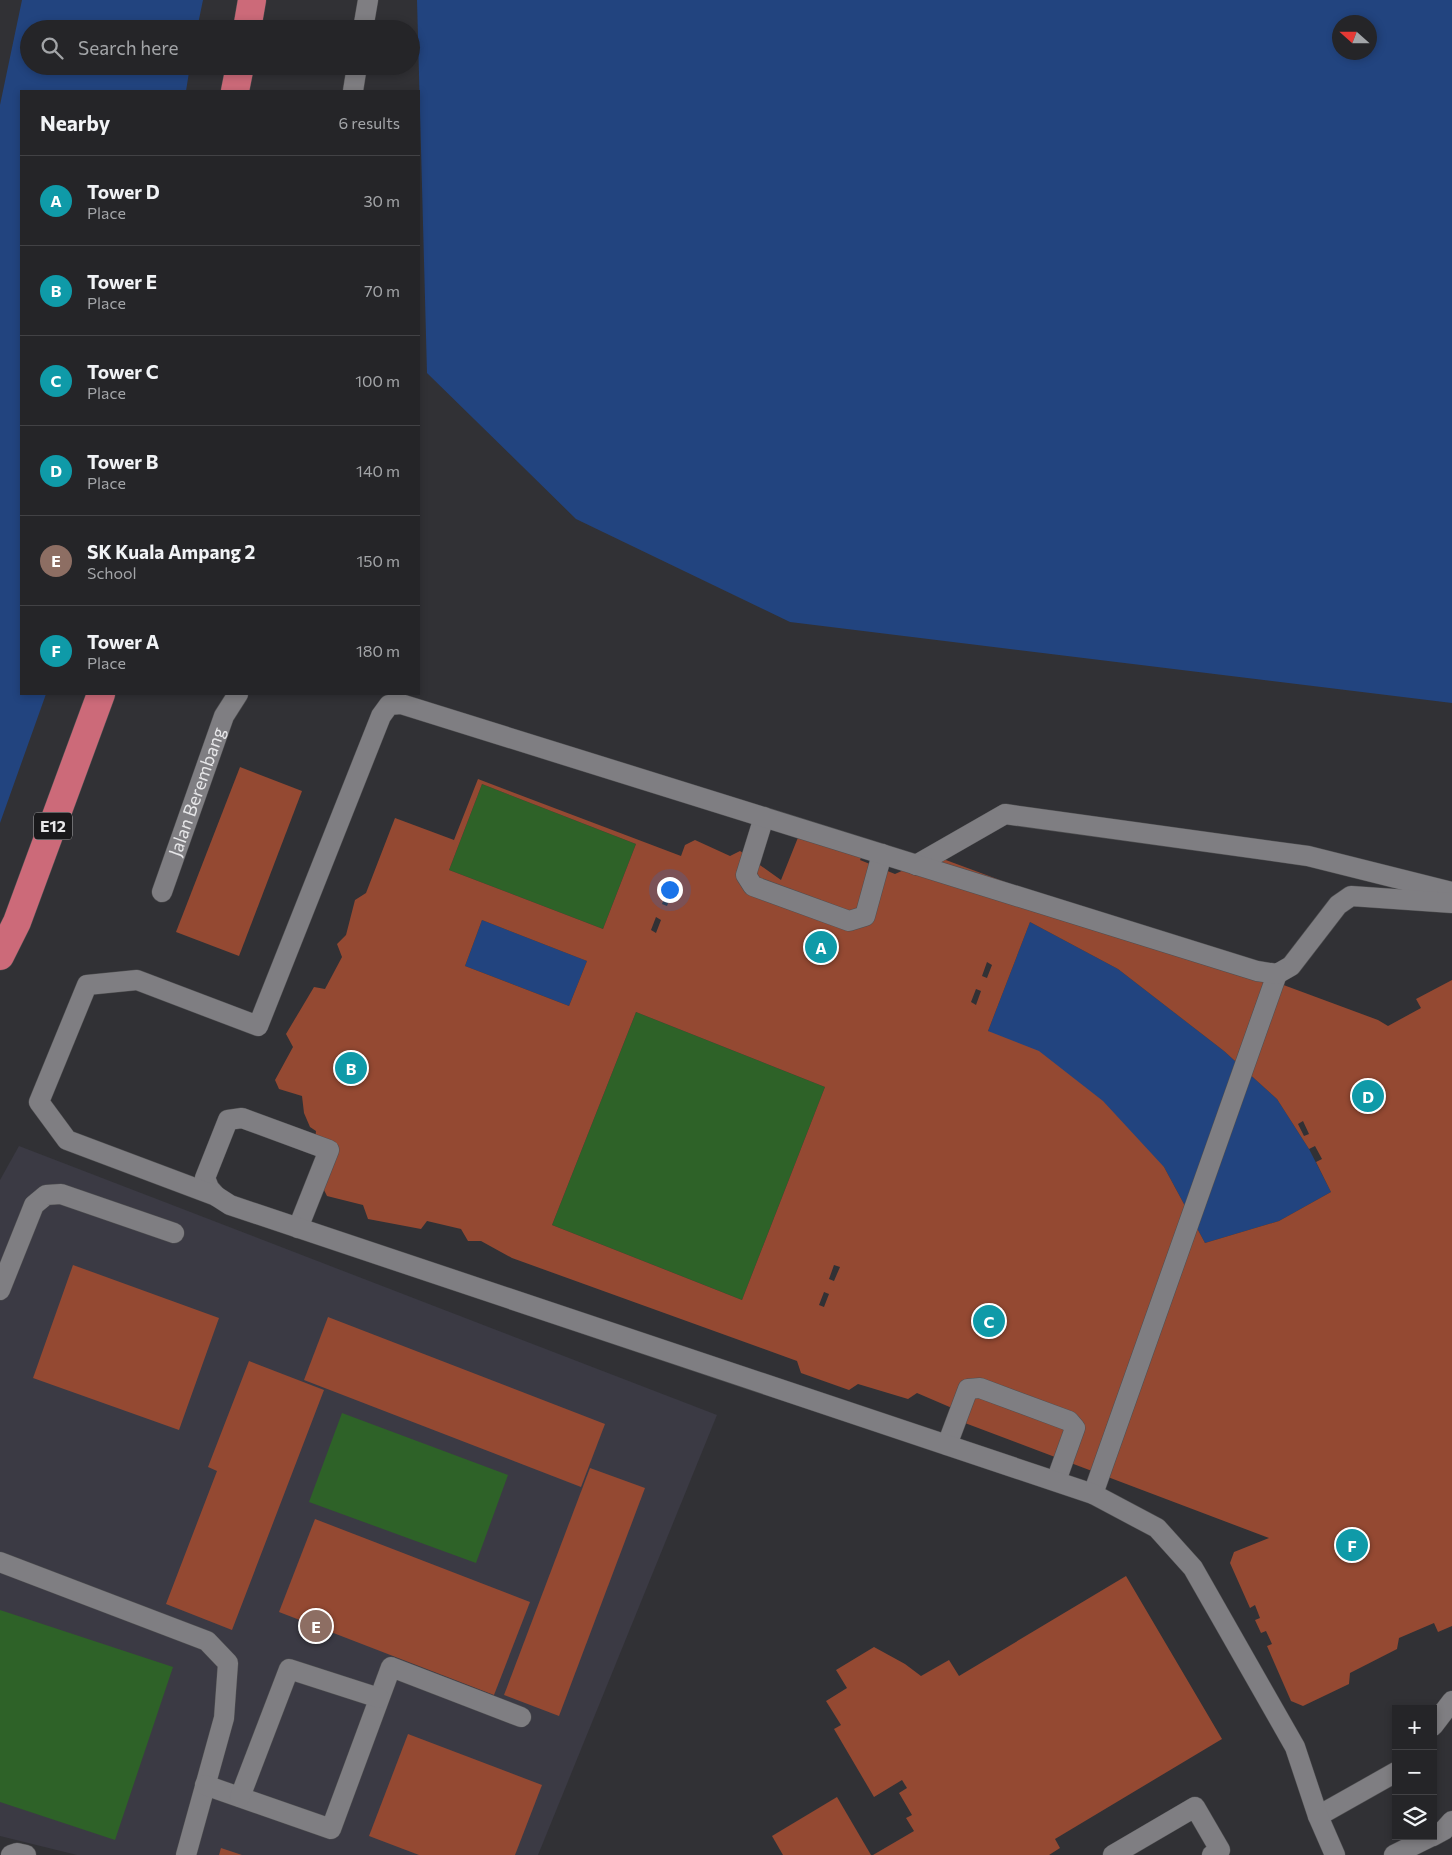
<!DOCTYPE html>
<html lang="en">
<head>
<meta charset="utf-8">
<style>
	:root { --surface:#252528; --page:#2d2d30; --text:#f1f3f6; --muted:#a3a5a8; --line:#424245; --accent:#f888ea }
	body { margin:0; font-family:Commissioner,sans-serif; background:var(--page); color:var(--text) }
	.controls { position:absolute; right:15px; bottom:15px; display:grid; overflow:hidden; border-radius:0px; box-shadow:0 2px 8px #0003 }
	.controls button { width:45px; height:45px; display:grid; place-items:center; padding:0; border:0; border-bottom:1px solid var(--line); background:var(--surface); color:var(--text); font:25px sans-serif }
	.compass { position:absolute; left:1332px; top:15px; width:45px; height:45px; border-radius:50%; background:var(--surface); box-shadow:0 2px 8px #0003; rotate:291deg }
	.you { position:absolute; left:669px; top:889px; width:18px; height:18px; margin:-12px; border:4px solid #fff; border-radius:50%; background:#1a73e8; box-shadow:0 0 0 8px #1a73e833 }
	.badge { display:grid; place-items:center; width:32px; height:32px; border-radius:50%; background:var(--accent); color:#fff; font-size:16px; font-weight:700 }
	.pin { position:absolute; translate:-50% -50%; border:2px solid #fff; box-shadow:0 1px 5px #0006 }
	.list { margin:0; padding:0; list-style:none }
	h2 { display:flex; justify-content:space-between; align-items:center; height:65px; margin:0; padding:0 20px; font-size:21px }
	h2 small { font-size:16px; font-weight:400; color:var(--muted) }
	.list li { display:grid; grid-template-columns:32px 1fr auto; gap:15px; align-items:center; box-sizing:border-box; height:90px; padding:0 20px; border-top:1px solid var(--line) }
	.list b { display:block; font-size:19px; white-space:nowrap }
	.list p { margin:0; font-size:16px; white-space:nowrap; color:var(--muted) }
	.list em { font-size:16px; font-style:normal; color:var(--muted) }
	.icon { flex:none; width:28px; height:28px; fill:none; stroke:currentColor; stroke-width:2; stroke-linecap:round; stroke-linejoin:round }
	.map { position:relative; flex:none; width:1452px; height:1855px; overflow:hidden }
	.search { position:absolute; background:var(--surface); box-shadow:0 2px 8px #0003; left:20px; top:20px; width:400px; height:55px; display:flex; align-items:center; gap:12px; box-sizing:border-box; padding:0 18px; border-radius:28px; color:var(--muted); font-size:19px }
	.panel { position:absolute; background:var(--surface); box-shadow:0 2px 8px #0003; left:20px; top:90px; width:400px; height:605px; border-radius:0px }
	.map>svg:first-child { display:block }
	.built { fill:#3b3a44 }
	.green { fill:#2e6228 }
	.water { fill:#22447f; fill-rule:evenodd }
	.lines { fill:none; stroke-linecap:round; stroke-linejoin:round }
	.stream { stroke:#22447f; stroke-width:11 }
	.building { fill:#944932; fill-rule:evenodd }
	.service-casing { stroke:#4f4f51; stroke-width:21 }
	.motorway-casing { stroke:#4f4f51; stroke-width:29 }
	.service { stroke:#7f7e82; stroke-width:20 }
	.motorway { stroke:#cc6a79; stroke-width:28 }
	.labels { text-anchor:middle; stroke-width:4; stroke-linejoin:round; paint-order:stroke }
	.shield { fill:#19191b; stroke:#a9a9ab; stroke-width:1 }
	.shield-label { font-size:16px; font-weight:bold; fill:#e7e7e9 }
	.street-label { font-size:18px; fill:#e7e7e9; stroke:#19191b }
</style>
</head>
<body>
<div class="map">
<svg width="1452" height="1855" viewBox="0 0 1452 1855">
	<rect width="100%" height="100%" fill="#313135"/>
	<polygon class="built" points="19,1146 717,1415 538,1855 77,1855 0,1836 0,1180"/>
	<g class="green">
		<polygon points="482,784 636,844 603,929 449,870"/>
		<polygon points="636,1012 825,1087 742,1300 552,1225"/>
		<polygon points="342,1413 508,1475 476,1563 309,1502"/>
		<polygon points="0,1610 173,1667 115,1840 0,1802"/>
	</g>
	<g class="water">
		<polygon points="22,0 203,0 197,29 29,29 29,66 190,66 186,91 21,91 21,694 46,694 0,823 0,105"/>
		<path d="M417,0h1035v703l-662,-81 -214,-103 -149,-146zM1370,22v30h-30v-30z"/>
		<polygon points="482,920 587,961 569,1006 465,966"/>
		<polygon points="1030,922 1118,969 1224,1051 1277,1099 1309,1149 1331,1192 1279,1221 1205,1243 1164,1167 988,1031"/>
	</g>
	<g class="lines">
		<polyline class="stream" points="411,43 419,45"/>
	</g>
	<g class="building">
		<polygon points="240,767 302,791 239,956 176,932"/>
		<path d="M478,779l203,77 4,-11 10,-5 35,16 10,-5 41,29 18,-45 65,16 -4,9 35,14 40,-18 443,164 10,6 33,-18 -5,-9 36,-19v646l-14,6 -4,-9 -35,15 -2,11 -47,24 -1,11 -46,22 -12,-5 -24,-55 5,-2 -6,-13 -5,2 -6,-13 5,-2 -5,-13 -5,3 -20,-45 4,-11 35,-14 -320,-121 3,-9 -35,-15 -9,6 -50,-15 -9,6 -48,-17 -4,-12 -285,-103 -31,-17h-13l-7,-12 -34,-8 -6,8 -53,-10 -5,-14 -36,-9 -4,-8 -8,-48 1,-9 -6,-4 -6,-14 -2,-17 -23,-7 -4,-9 18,-33 -7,-13 28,-47 11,2 17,-32 -5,-13 9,-9 9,-35 11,-7 29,-75 59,22zM482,784l154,60 -33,85 -154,-59zM667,891l5,2 -5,13 -5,-2zM656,917l5,3 -5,13 -5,-3zM482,920l105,41 -18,45 -104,-40zM1030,922l88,47 106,82 53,48 32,50 6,-3 7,13 -6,3 15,30 -52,29 -74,22 -41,-76 -61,-66 -64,-50 -51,-20zM987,962l5,3 -5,13 -5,-2zM976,989l5,2 -5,14 -5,-3zM636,1012l189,75 -83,213 -190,-75zM1303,1121l6,13 -5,2 -6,-12zM834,1265l6,2 -6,14 -5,-2zM824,1292l5,2 -5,13 -5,-2z"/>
		<polygon points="73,1265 219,1318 179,1430 33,1378"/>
		<polygon points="328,1317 605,1424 581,1487 304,1380"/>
		<polygon points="249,1361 324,1390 232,1630 166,1604 217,1471 208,1467"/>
		<polygon points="590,1468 645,1488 559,1716 504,1695"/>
		<polygon points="315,1519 530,1602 494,1695 279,1612"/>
		<polygon points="1126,1576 1222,1739 1055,1839 1060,1848 1049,1855 873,1855 914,1831 906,1818 912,1815 899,1793 907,1788 902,1780 874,1797 834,1729 841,1725 826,1701 847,1688 836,1670 874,1647 905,1664 921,1676 949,1660 959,1676"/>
		<polygon points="408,1734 542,1785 515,1855 419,1855 369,1836"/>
		<polygon points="837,1797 871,1855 783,1855 772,1836"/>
		<polygon points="221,1848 242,1855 219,1855"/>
	</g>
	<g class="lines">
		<defs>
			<g id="service">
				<polyline points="363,29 368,0"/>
				<polyline points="353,91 357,66"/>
				<polyline points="764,817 746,875 753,886 849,921 865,916 882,854"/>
				<polyline points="916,865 1005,814 1308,856 1452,892"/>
				<path id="s1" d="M162,892l62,-176 14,-22"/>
				<polyline points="216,1196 209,1188 205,1178 228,1120 242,1118 329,1150 298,1228"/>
				<polyline points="0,1290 34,1205 46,1195 61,1194 174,1233"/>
				<polyline points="947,1445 968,1389 980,1388 1069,1421 1075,1428 1056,1481"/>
				<polyline points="1093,1494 1277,974"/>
				<polyline points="0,1562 207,1641 228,1663 224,1718 186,1855"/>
				<polyline points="1433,1726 1452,1701"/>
				<polyline points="205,1785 331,1829 391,1667 521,1717"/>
				<polyline points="240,1797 289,1669 379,1698"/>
				<polyline points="1318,1816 1396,1772"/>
				<polyline points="1433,1836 1444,1830 1452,1821"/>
				<polyline points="11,1855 17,1853 26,1855"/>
				<polyline points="1113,1855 1195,1807 1220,1850 1212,1855"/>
				<polyline points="1335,1855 1318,1816 1295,1747 1193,1568 1157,1528 1093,1494 230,1205 216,1196 67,1140 39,1102 87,985 137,980 258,1026 381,716 389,705 401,704 1257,971 1277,974 1291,966 1338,905 1351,896 1452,903"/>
				<polyline points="1394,1855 1432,1836"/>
			</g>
			<g id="motorway">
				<polyline points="247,29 252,0"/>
				<polyline points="235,91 240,66"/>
				<polyline points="0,956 17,922 101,694"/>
			</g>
		</defs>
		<use href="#service" class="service-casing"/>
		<use href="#motorway" class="motorway-casing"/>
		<use href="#service" class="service"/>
		<use href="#motorway" class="motorway"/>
	</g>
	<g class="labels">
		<rect class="shield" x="34" y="812.5" width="38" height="27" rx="4"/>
		<g class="shield-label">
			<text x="53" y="832">E12</text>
		</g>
		<g class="street-label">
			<text dy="6" stroke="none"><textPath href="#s1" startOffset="106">Jalan Berembang</textPath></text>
		</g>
	</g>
</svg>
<div class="controls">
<button>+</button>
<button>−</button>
<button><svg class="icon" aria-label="layers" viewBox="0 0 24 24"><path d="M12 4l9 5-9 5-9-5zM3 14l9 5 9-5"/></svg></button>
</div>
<svg class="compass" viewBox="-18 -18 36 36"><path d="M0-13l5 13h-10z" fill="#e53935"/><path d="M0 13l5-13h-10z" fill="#a3a5a8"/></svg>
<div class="you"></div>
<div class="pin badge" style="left:821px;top:947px;background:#0f9aa8">A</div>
<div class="pin badge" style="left:351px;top:1068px;background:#0f9aa8">B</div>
<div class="pin badge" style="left:989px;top:1321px;background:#0f9aa8">C</div>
<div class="pin badge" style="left:1368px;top:1096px;background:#0f9aa8">D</div>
<div class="pin badge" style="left:316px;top:1626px;background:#8d6e63">E</div>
<div class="pin badge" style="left:1352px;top:1545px;background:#0f9aa8">F</div>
<div class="search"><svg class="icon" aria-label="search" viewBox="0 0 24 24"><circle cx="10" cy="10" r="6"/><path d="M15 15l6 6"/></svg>Search here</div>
<section class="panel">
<h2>Nearby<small>6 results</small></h2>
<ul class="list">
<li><span class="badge" style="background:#0f9aa8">A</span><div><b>Tower D</b><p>Place</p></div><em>30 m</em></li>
<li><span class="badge" style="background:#0f9aa8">B</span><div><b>Tower E</b><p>Place</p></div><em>70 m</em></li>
<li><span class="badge" style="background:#0f9aa8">C</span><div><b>Tower C</b><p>Place</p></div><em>100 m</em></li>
<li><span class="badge" style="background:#0f9aa8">D</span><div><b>Tower B</b><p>Place</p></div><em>140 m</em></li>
<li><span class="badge" style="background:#8d6e63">E</span><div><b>SK Kuala Ampang 2</b><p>School</p></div><em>150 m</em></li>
<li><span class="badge" style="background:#0f9aa8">F</span><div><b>Tower A</b><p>Place</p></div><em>180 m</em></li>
</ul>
</section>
</div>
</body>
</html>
